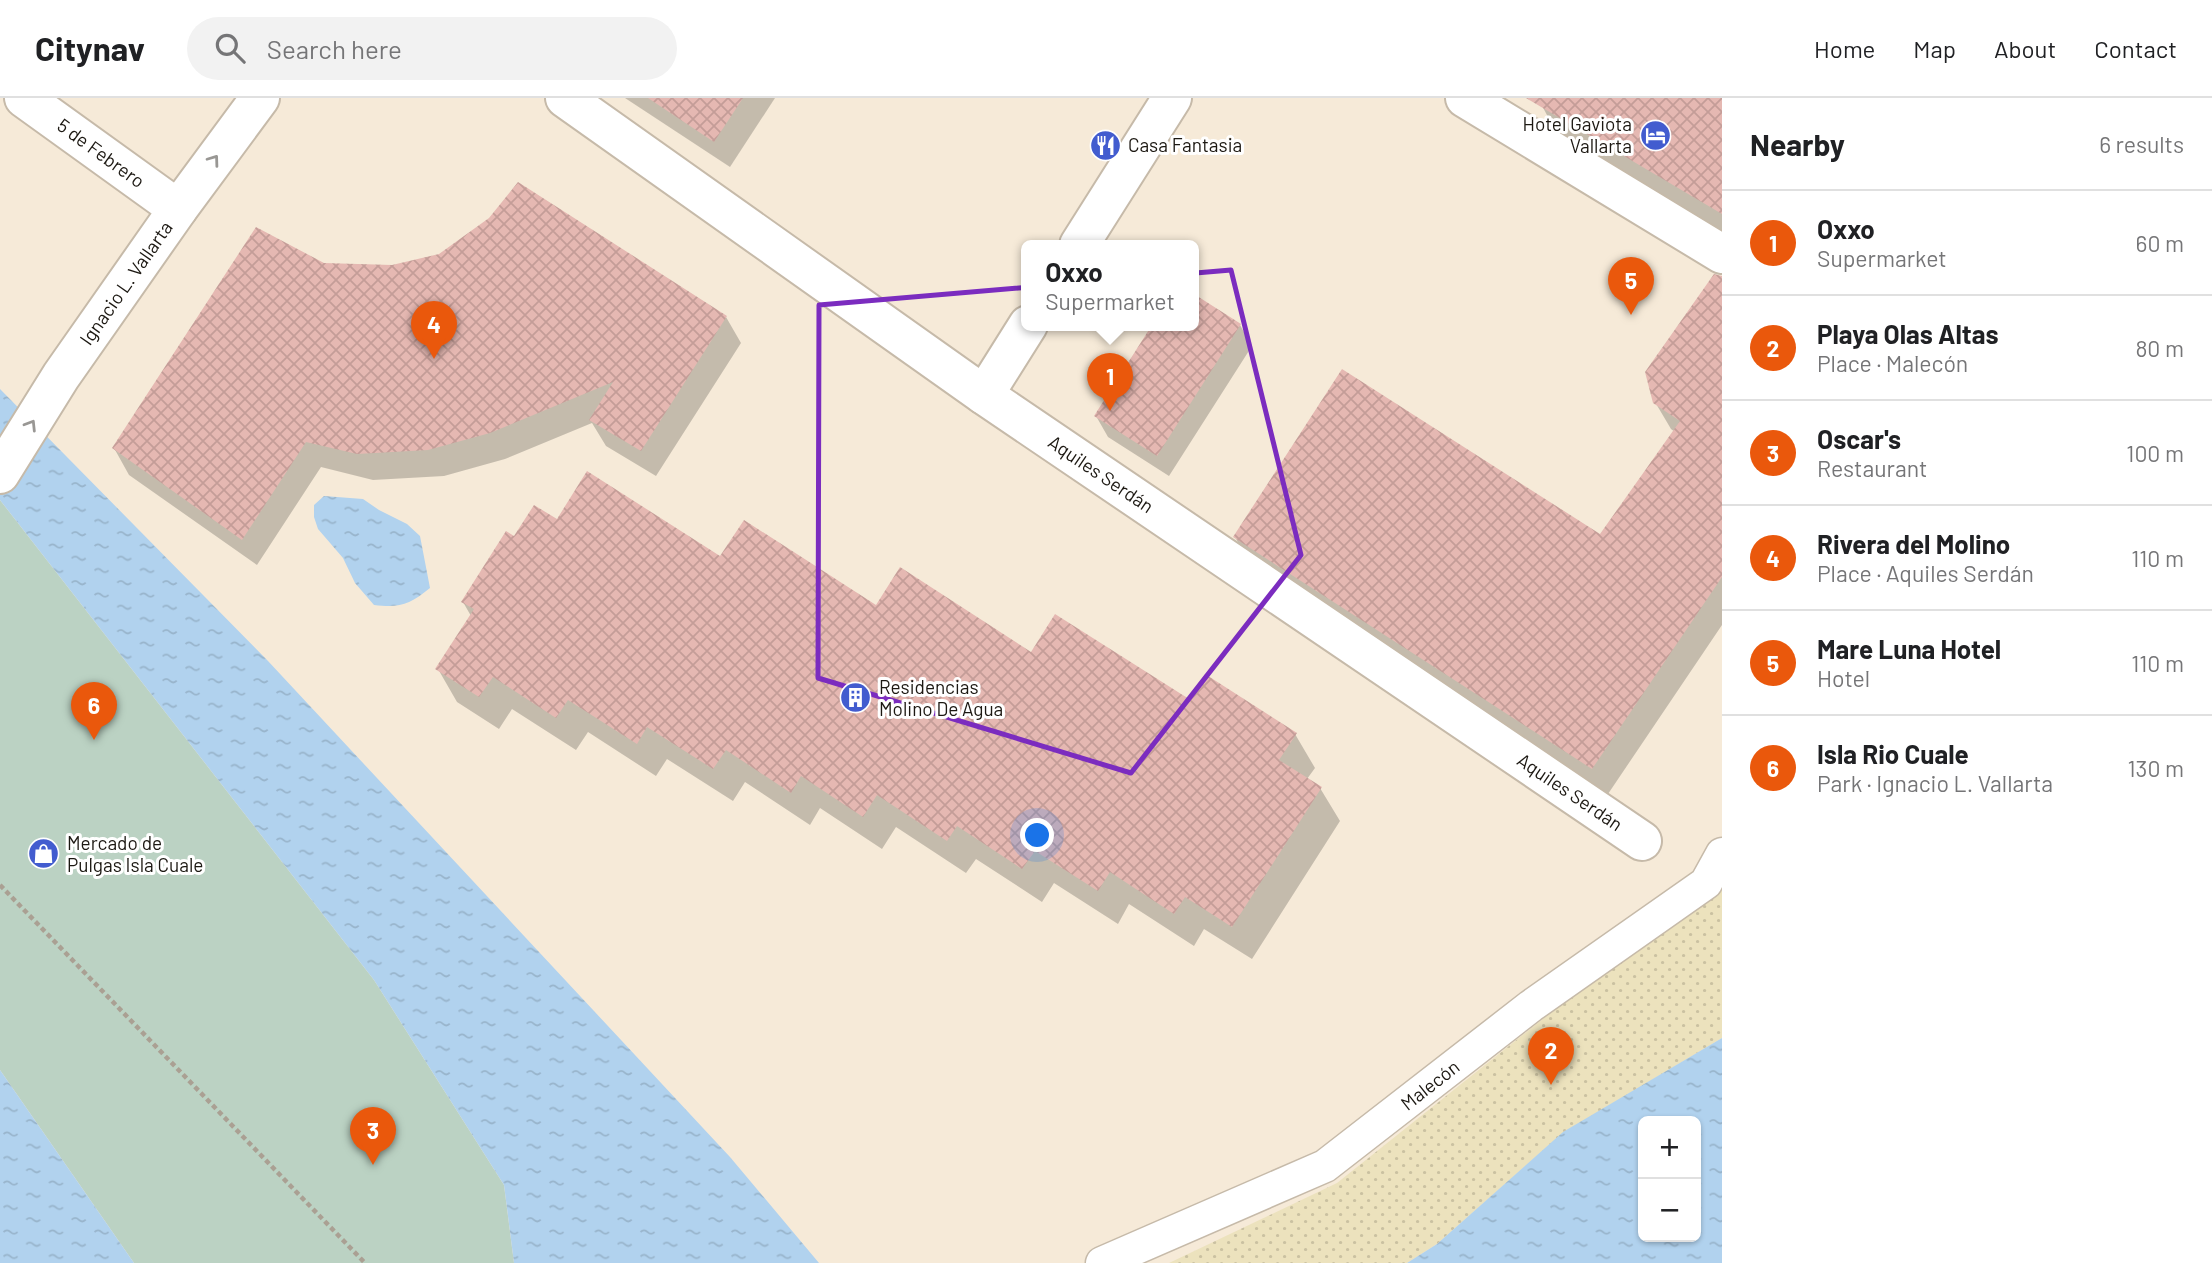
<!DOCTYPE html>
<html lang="en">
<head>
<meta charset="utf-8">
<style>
	:root { --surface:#fff; --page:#f2f2f2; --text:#202124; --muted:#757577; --line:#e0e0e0; --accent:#ea580c }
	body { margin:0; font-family:Barlow,sans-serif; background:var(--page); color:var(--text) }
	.controls { position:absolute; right:21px; bottom:21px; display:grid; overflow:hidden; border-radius:10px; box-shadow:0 2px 5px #0004 }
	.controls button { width:63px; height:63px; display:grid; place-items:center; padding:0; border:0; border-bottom:2px solid var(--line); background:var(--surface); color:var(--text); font:35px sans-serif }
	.you { position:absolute; left:1038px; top:738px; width:24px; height:24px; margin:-18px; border:5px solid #fff; border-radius:50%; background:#1a73e8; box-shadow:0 0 0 10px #1a73e833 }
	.badge { display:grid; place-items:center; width:46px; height:46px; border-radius:50%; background:var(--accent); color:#fff; font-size:23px; font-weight:700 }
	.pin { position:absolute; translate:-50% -58px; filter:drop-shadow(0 2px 4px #0008) }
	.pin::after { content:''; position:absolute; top:37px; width:24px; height:21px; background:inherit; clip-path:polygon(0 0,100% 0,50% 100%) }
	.popup { position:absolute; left:1021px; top:142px; width:178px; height:91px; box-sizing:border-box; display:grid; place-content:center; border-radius:10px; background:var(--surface); filter:drop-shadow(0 2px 5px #0005); font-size:23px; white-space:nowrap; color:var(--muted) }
	.popup b { font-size:26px; color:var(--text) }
	.popup::after { content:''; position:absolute; left:50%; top:100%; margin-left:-14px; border:14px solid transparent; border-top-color:var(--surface) }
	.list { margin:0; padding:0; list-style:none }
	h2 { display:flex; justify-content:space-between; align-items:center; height:91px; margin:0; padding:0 28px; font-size:30px }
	h2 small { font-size:23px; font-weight:400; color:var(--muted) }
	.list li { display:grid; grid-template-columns:46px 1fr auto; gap:21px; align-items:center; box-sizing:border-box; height:105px; padding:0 28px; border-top:2px solid var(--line) }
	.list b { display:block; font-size:26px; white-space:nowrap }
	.list p { margin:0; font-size:23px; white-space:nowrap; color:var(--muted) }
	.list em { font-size:23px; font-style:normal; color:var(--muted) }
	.icon { flex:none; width:38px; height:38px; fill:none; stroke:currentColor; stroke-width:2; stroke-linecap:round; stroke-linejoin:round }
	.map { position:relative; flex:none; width:1722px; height:1165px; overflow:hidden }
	header { display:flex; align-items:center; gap:42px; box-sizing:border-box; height:98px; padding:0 35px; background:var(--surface); border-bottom:2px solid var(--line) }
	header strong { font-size:33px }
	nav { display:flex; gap:38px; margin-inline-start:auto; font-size:24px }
	.search { width:490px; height:63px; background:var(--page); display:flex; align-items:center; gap:18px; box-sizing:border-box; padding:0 24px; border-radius:38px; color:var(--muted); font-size:26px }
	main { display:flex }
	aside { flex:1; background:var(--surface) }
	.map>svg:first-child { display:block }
	.sand { fill:url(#sand-dots) }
	.green { fill:#bbd2c3 }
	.water { fill:url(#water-ripples); fill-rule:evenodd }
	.shadow { fill:#0003 }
	.building { fill:url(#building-cross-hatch) }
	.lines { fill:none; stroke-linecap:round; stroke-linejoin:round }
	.pedestrian-casing { stroke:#c6baa9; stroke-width:35 }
	.minor-casing { stroke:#c6baa9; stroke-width:42 }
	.secondary-casing { stroke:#c6baa9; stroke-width:42 }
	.path { stroke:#aaa093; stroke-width:4.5; stroke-dasharray:5 3.5; stroke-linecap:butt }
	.pedestrian { stroke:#fff; stroke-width:32 }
	.minor { stroke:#fff; stroke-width:38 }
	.secondary { stroke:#fff; stroke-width:38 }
	.oneway { stroke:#999794 }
	.marked { fill:none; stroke:#7b2cbf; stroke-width:5; stroke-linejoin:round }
	.labels { text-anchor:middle; stroke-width:6; stroke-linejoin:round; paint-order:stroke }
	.poi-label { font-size:19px; fill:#1c1812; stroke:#fff; text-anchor:start }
	.street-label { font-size:19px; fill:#1c1812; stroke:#fff }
</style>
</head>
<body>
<header>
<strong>Citynav</strong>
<div class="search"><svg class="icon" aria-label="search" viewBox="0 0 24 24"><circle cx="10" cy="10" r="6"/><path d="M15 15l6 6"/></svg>Search here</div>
<nav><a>Home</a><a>Map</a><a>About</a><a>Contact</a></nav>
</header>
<main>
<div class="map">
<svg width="1722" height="1165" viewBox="0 0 1722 1165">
	<defs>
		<pattern id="sand-dots" width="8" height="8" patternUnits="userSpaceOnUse" patternTransform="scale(1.75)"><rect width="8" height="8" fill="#ece2bd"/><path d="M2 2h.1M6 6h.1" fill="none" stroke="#cac1a1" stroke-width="1.8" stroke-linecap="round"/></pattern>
		<pattern id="water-ripples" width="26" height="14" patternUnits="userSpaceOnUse" patternTransform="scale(1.75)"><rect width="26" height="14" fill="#b1d2ee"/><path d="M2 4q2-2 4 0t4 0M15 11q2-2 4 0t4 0" fill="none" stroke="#98b4cb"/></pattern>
		<pattern id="building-cross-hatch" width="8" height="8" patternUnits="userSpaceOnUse" patternTransform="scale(1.75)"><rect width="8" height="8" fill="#e5b8b2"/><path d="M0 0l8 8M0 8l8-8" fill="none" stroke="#c49d98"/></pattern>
	</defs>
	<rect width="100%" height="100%" fill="#f6ead8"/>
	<polygon class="sand" points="1722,778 1722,940 1563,1035 1437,1146 1407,1165 1169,1165 1337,1085"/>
	<polygon class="green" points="0,402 374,882 504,1087 514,1165 134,1165 0,972"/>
	<g class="water">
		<polygon points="0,291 268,563 730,1059 819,1165 514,1165 504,1087 374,882 0,402"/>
		<path d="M324,398l39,3 16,11 28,14 13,12 10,52c-21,17 -30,20 -56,17l-19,-22 -12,-25 -25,-29 -4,-12v-12z"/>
		<path d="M1722,940v225h-315l30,-19 126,-112zM1696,1023v116h-53v-116z"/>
		<polygon points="0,972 134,1165 0,1165"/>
	</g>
	<g class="shadow">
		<polygon points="625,0 775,0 730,69"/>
		<polygon points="1538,0 1722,0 1722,137 1559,40"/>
		<polygon points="323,167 726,219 741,245 656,378 606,348 592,325 505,361 444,378 373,382 321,369 257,467 129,377 114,350"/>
		<polygon points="1722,188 1722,527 1608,696 1250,466 1235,439 1601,438 1675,334 1671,331 1655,304"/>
		<polygon points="1194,198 1240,227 1252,248 1169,378 1108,339 1096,318 1194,227"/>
		<polygon points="557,424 721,461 1295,636 1315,670 1307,681 1320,690 1340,723 1252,861 1204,831 1194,848 1129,806 1118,826 1054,785 1042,804 976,761 966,775 896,729 882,751 820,710 810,727 745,684 733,703 667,661 656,678 588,634 576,652 512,611 499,631 457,604 438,571 471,518 463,504 515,441"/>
	</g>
	<g class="building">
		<polygon points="648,0 743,0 714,44"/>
		<polygon points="1526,0 1722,0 1722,116"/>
		<polygon points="518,84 727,218 641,353 589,322 613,284 490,335 428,352 357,356 306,344 242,442 112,350 256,129 324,165 392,167 439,156 489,120"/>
		<polygon points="1714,176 1722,178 1722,479 1592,671 1233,439 1342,271 1600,436 1680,323 1653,305 1645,274"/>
		<polygon points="1194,196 1241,226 1157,358 1094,318 1152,227 1194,227"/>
		<polygon points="587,373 720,458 744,422 876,507 900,469 1031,554 1055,516 1189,601 1205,576 1297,635 1279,662 1322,689 1232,829 1185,799 1174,816 1110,774 1098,793 1035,753 1022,771 957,728 947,743 877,697 863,719 801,678 791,695 726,652 713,671 647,629 637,646 568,602 556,620 493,579 479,599 435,571 474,511 461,504 506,433 514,438 534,407 557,421"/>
	</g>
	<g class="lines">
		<defs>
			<polyline id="pedestrian" points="1102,1165 1325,1068 1531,908 1706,785 1722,756"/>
			<g id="minor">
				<polyline points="24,0 178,111"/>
				<polyline points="565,0 984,297 1642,743"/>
				<polyline points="1465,0 1722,156"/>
				<polyline points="1079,147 1172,0"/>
				<polyline points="984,297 1028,227"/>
			</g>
			<polyline id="secondary" points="0,376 61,278 178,111 260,0"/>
		</defs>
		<use href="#pedestrian" class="pedestrian-casing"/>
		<use href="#minor" class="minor-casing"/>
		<use href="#secondary" class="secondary-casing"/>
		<polyline class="path" points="0,787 365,1165"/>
		<use href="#pedestrian" class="pedestrian"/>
		<use href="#minor" class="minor"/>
		<use href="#secondary" class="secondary"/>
	</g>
	<defs><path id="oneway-chevron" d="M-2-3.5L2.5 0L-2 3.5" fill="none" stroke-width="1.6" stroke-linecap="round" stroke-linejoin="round" transform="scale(1.75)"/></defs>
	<g class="oneway">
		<use href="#oneway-chevron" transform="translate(214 62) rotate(-54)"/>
		<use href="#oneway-chevron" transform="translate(31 327) rotate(-58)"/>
	</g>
	<path class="marked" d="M1231,172l70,285 -170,218 -313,-95 1,-373z"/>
	<defs>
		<symbol id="hotel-disc" viewBox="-11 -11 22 22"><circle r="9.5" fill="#425ccf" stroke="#fff"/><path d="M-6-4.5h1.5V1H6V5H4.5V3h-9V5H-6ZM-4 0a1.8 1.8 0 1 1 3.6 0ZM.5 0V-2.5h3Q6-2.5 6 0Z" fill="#fff"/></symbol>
		<symbol id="restaurant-disc" viewBox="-11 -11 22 22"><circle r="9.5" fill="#425ccf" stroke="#fff"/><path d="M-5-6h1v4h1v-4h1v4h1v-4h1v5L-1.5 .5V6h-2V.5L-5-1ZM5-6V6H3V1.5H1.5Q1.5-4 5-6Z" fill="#fff"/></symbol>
		<symbol id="building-disc" viewBox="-11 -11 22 22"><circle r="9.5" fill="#425ccf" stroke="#fff"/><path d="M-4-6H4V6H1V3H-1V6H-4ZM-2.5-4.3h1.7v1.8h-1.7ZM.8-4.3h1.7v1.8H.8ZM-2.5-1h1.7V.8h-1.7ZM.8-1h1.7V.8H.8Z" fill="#fff"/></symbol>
		<symbol id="shop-disc" viewBox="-11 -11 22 22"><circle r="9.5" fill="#425ccf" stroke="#fff"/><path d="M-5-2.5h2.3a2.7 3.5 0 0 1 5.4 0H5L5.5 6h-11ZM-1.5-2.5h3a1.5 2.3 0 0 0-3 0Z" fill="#fff"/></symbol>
	</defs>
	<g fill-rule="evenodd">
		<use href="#hotel-disc" x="1638" y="20" width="35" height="35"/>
		<use href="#restaurant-disc" x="1088" y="30" width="35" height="35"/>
		<use href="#building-disc" x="838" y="582" width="35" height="35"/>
		<use href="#shop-disc" x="26" y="738" width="35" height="35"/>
	</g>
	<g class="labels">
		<g class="poi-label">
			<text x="1632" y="33" text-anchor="end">Hotel Gaviota<tspan x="1632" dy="22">Vallarta</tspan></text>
			<text x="1128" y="54">Casa Fantasia</text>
			<text x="879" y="596">Residencias<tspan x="879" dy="22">Molino De Agua</tspan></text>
			<text x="67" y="752">Mercado de<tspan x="67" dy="22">Pulgas Isla Cuale</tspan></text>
		</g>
		<g class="street-label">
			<text transform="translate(101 55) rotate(36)" y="7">5 de Febrero</text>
			<text transform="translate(126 185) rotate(-55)" y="7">Ignacio L. Vallarta</text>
			<text transform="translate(1101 376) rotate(34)" y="7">Aquiles Serdán</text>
			<text transform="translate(1570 694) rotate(34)" y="7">Aquiles Serdán</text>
			<text transform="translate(1430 987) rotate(-38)" y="7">Malecón</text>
		</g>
	</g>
</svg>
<div class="controls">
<button>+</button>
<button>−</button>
</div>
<div class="you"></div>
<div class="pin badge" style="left:1110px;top:313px">1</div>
<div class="popup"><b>Oxxo</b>Supermarket</div>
<div class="pin badge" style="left:1551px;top:987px">2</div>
<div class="pin badge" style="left:373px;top:1067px">3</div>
<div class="pin badge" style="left:434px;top:261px">4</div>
<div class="pin badge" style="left:1631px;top:217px">5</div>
<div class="pin badge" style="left:94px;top:642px">6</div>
</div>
<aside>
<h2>Nearby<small>6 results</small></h2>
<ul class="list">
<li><span class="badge">1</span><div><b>Oxxo</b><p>Supermarket</p></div><em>60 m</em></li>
<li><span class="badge">2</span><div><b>Playa Olas Altas</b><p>Place · Malecón</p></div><em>80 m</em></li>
<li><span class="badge">3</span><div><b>Oscar's</b><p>Restaurant</p></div><em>100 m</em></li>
<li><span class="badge">4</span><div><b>Rivera del Molino</b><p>Place · Aquiles Serdán</p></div><em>110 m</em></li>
<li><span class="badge">5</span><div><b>Mare Luna Hotel</b><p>Hotel</p></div><em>110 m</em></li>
<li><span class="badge">6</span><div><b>Isla Rio Cuale</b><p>Park · Ignacio L. Vallarta</p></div><em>130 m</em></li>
</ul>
</aside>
</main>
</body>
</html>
